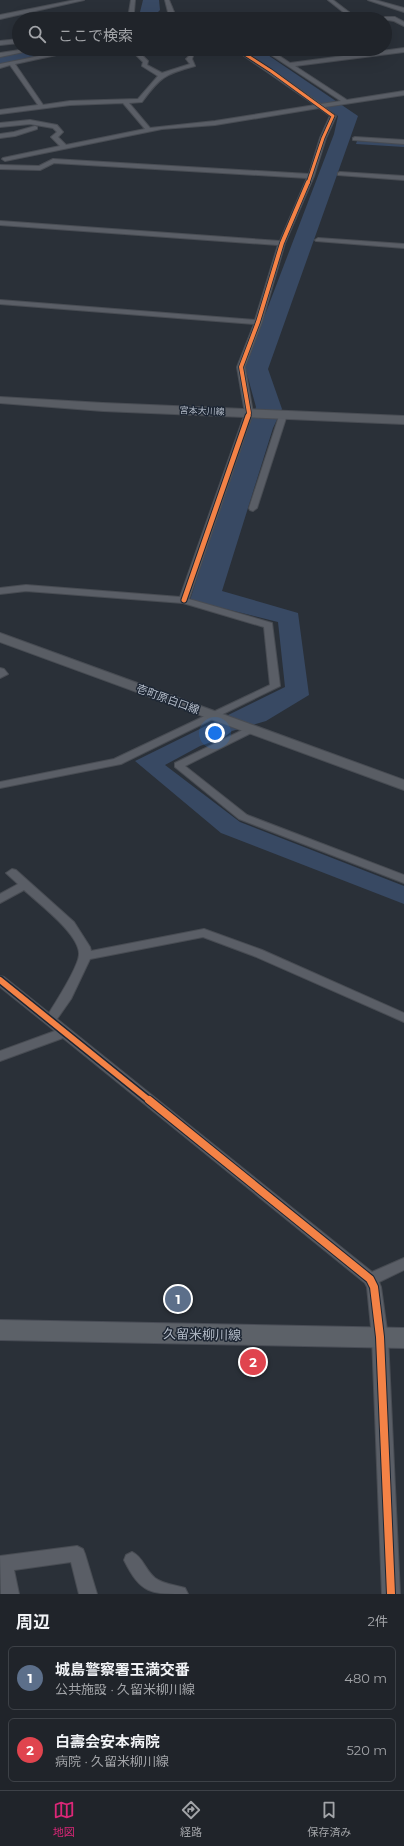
<!DOCTYPE html>
<html lang="ja">
<head>
<meta charset="utf-8">
<style>
	:root { --surface:#20242a; --page:#2d3036; --text:#f1f3f6; --muted:#a2a4a8; --line:#3d4147; --accent:#db2777 }
	body { margin:0; font-family:Montserrat,"Noto Sans JP",sans-serif; background:var(--page); color:var(--text) }
	.you { position:absolute; left:215px; top:733px; width:14px; height:14px; margin:-10px; border:3px solid #fff; border-radius:50%; background:#1a73e8; box-shadow:0 0 0 6px #1a73e833 }
	.badge { display:grid; place-items:center; width:26px; height:26px; border-radius:50%; background:var(--accent); color:#fff; font-size:13px; font-weight:700 }
	.pin { position:absolute; translate:-50% -50%; border:2px solid #fff; box-shadow:0 1px 4px #0006 }
	.list { margin:0; padding:0; list-style:none }
	h2 { display:flex; justify-content:space-between; align-items:center; height:52px; margin:0; padding:0 16px; font-size:17px }
	h2 small { font-size:13px; font-weight:400; color:var(--muted) }
	.list li { display:grid; grid-template-columns:26px 1fr auto; gap:12px; align-items:center; box-sizing:border-box; height:64px; margin:0 8px 8px; padding:0 8px; border:1px solid var(--line); border-radius:6px }
	.list b { display:block; font-size:15px; white-space:nowrap }
	.list p { margin:0; font-size:13px; white-space:nowrap; color:var(--muted) }
	.list em { font-size:13px; font-style:normal; color:var(--muted) }
	.icon { flex:none; width:22px; height:22px; fill:none; stroke:currentColor; stroke-width:2; stroke-linecap:round; stroke-linejoin:round }
	.map { position:relative; flex:none; width:404px; height:1594px; overflow:hidden }
	.search { position:absolute; background:var(--surface); box-shadow:0 4px 16px #0002; left:12px; right:12px; top:12px; height:44px; display:flex; align-items:center; gap:10px; box-sizing:border-box; padding:0 14px; border-radius:22px; color:var(--muted); font-size:15px }
	.sheet { height:196px; background:var(--surface) }
	nav { display:flex; justify-content:space-around; align-items:center; box-sizing:border-box; height:56px; border-top:1px solid var(--line); background:var(--surface); font-size:11px; color:var(--muted) }
	nav a { display:grid; justify-items:center; gap:2px }
	nav .on { color:var(--accent) }
	.map>svg:first-child { display:block }
	.water { fill:#384963 }
	.lines { fill:none; stroke-linecap:round; stroke-linejoin:round }
	.minor-casing { stroke:#484c53; stroke-width:2 }
	.secondary-casing { stroke:#484c53; stroke-width:2 }
	.primary-casing { stroke:#484c55; stroke-width:2 }
	.minor { fill:#5a5e66; fill-rule:evenodd }
	.secondary { fill:#595d64; fill-rule:evenodd }
	.primary { fill:#5c6168; fill-rule:evenodd }
	.cycleway-far4-casing { stroke:#1d2633; stroke-width:4.5 }
	.cycleway-far3-casing { stroke:#1d2633; stroke-width:5.5 }
	.cycleway-far2-casing { stroke:#1d2633; stroke-width:7 }
	.cycleway-far1-casing { stroke:#1d2633; stroke-width:9 }
	.cycleway-casing { stroke:#1d2633; stroke-width:10 }
	.cycleway-far4 { stroke:#f48246; stroke-width:3 }
	.cycleway-far3 { stroke:#f48246; stroke-width:4 }
	.cycleway-far2 { stroke:#f48246; stroke-width:5 }
	.cycleway-far1 { stroke:#f48246; stroke-width:6 }
	.cycleway { stroke:#f48246; stroke-width:8 }
	.labels { text-anchor:middle; stroke-width:3; stroke-linejoin:round; paint-order:stroke }
	.far-street-label { font-size:9px; fill:#b4bcc9; stroke:#1d2633 }
	.street-label { font-size:11px; fill:#b4bcc9; stroke:#1d2633 }
	.near-street-label { font-size:13px; fill:#b4bcc9; stroke:#1d2633 }
</style>
</head>
<body>
<div class="map">
<svg width="404" height="1594" viewBox="0 0 404 1594">
	<rect width="100%" height="100%" fill="#2a3038"/>
	<g class="water">
		<polygon points="143,0 159,0 160,10 151,19 131,19 140,12"/>
		<polygon points="43,49 73,49 0,64 0,57"/>
		<polygon points="239,49 259,49 358,116 268,369 282,409 273,428 222,591 298,613 309,695 266,721 232,731 223,738 200,746 165,765 240,822 404,886 404,904 221,833 135,761 285,687 278,622 190,600 224,494 256,407 245,367 334,134 338,116"/>
		<polygon points="357,141 404,144 404,147 356,144"/>
	</g>
	<g class="lines">
		<defs>
			<g id="minor">
				<polygon points="75,0 84,0 0,19 0,15"/>
				<polygon points="131,0 135,0 134,12 128,19 102,19 126,15 129,12"/>
				<polygon points="165,0 169,0 174,12 171,19 165,19 168,12"/>
				<polygon points="328,0 333,0 358,19 352,19"/>
				<polygon points="368,0 375,0 404,8 404,12"/>
				<polygon points="385,17 395,17 404,22 404,26 394,21 382,19"/>
				<polygon points="19,39 19,43 0,45 0,41"/>
				<path d="M404,48v4l-109,14 52,34 57,-9v4l-79,12 11,9 -10,22 -12,38 -29,67 -23,79 -17,45 8,46 -64,186 83,24 8,63 -159,78 -121,24v-6l114,-23 156,-74 -6,-58 -81,-24 -157,-12 -26,3v-6l26,-3 154,12 65,-184 -8,-46 17,-43 -254,-20v-4l255,20 23,-75 -278,-20v-4l280,20 27,-63 -253,-15 -14,7 -40,-1v-4l39,1 14,-7 256,15 11,-36 10,-22 -11,-8 -104,17 -53,4 -157,32 -3,-2 1,-1 57,-12 -9,-9 6,-5 -4,-4 -23,-4 -30,3v-4l30,-3 27,5 6,7 -5,5 8,8 79,-16 -22,-26 -53,2 -70,9v-4l38,-5 -28,-40 -10,3v-4l73,-15h11l-69,15 28,41 27,-4 68,-2 20,-23 -16,-10 1,-4 -13,-13h6l12,12 -1,4 15,8 28,-9 -4,-5 3,-3h4l-1,3 3,7c-30,8 -35,11 -53,36l-13,1 21,25 65,-7 100,-16 -81,-56h7l80,55 20,-3 -79,-52h7l21,14z"/>
				<polygon points="26,49 38,49 0,57 0,53"/>
				<polygon points="35,126 37,127 37,129 15,136 0,138 0,134 14,132"/>
				<polygon points="355,137 404,140 404,144 353,140 353,138"/>
				<polygon points="340,172 404,176 404,180 338,175 338,173"/>
				<polygon points="318,238 404,244 404,248 316,241 315,240"/>
				<polygon points="280,413 286,413 287,415 257,508 253,511 250,510 249,508"/>
				<polygon points="0,668 4,669 8,674 0,678"/>
				<polygon points="251,726 255,727 256,729 255,731 185,766 247,815 404,875 404,883 239,819 175,767 175,763"/>
				<path d="M12,869l4,1 58,52 16,25 1,4 113,-22 58,21 142,63v9l-150,-66 -51,-19 -113,22 -19,40 -14,20 315,253 32,-14v12l-25,12 2,5 7,50 12,257h-18l-10,-257 -5,-50 -2,-4 -302,-245 -63,23v-10l55,-20 -55,-44v-11l4,1 45,36c7,-11 29,-46 30,-58 2,-20 -41,-52 -55,-65l-24,13v-9l18,-10 -12,-11z"/>
				<polygon points="77,1546 83,1549 85,1554 97,1594 79,1594 71,1562 14,1570 19,1594 1,1594 0,1556"/>
				<path d="M132,1552c11,5 13,18 23,26 8,6 20,7 30,10l3,6c-38,0 -47,0 -64,-34l2,-5z"/>
			</g>
			<g id="secondary">
				<polygon points="0,397 103,403 404,416 404,424 103,411 0,403"/>
				<polygon points="0,633 404,780 404,790 0,642"/>
			</g>
			<polygon id="primary" points="0,1320 404,1328 404,1348 0,1340"/>
		</defs>
		<use href="#minor" class="minor-casing"/>
		<use href="#secondary" class="secondary-casing"/>
		<use href="#primary" class="primary-casing"/>
		<use href="#minor" class="minor"/>
		<use href="#secondary" class="secondary"/>
		<use href="#primary" class="primary"/>
		<defs>
			<polyline id="cycleway-far4" points="237,49 271,71 333,116 323,138 308,183"/>
			<polyline id="cycleway-far3" points="248,417 249,413 241,367 258,322 282,243 308,182"/>
			<polyline id="cycleway-far2" points="184,600 248,416"/>
			<polyline id="cycleway-far1" points="0,980 150,1101"/>
			<polyline id="cycleway" points="149,1100 370,1279 374,1287 380,1337 391,1594"/>
		</defs>
		<use href="#cycleway-far4" class="cycleway-far4-casing"/>
		<use href="#cycleway-far3" class="cycleway-far3-casing"/>
		<use href="#cycleway-far2" class="cycleway-far2-casing"/>
		<use href="#cycleway-far1" class="cycleway-far1-casing"/>
		<use href="#cycleway" class="cycleway-casing"/>
		<use href="#cycleway-far4" class="cycleway-far4"/>
		<use href="#cycleway-far3" class="cycleway-far3"/>
		<use href="#cycleway-far2" class="cycleway-far2"/>
		<use href="#cycleway-far1" class="cycleway-far1"/>
		<use href="#cycleway" class="cycleway"/>
	</g>
	<g class="labels">
		<g class="far-street-label">
			<text transform="translate(202 411) rotate(2)" y="3">宮本大川線</text>
		</g>
		<g class="street-label">
			<text transform="translate(168 699) rotate(20)" y="4">壱町原白口線</text>
		</g>
		<g class="near-street-label">
			<text transform="translate(202 1334) rotate(1)" y="5">久留米柳川線</text>
		</g>
	</g>
</svg>
<div class="you"></div>
<div class="pin badge" style="left:178px;top:1299px;background:#5c6f8a">1</div>
<div class="pin badge" style="left:253px;top:1362px;background:#e0444e">2</div>
<div class="search"><svg class="icon" aria-label="search" viewBox="0 0 24 24"><circle cx="10" cy="10" r="6"/><path d="M15 15l6 6"/></svg>ここで検索</div>
</div>
<section class="sheet">
<h2>周辺<small>2件</small></h2>
<ul class="list">
<li><span class="badge" style="background:#5c6f8a">1</span><div><b>城島警察署玉満交番</b><p>公共施設 · 久留米柳川線</p></div><em>480 m</em></li>
<li><span class="badge" style="background:#e0444e">2</span><div><b>白壽会安本病院</b><p>病院 · 久留米柳川線</p></div><em>520 m</em></li>
</ul>
</section>
<nav>
<a class="on"><svg class="icon" aria-label="map" viewBox="0 0 24 24"><path d="M3 6l6-2 6 2 6-2v14l-6 2-6-2-6 2zM9 4v14M15 6v14"/></svg>地図</a>
<a><svg class="icon" aria-label="directions" viewBox="0 0 24 24"><path d="M12 3l9 9-9 9-9-9zM9 14v-3h6M13 9l2 2-2 2"/></svg>経路</a>
<a><svg class="icon" aria-label="saved" viewBox="0 0 24 24"><path d="M7 4h10v16l-5-4-5 4z"/></svg>保存済み</a>
</nav>
</body>
</html>
